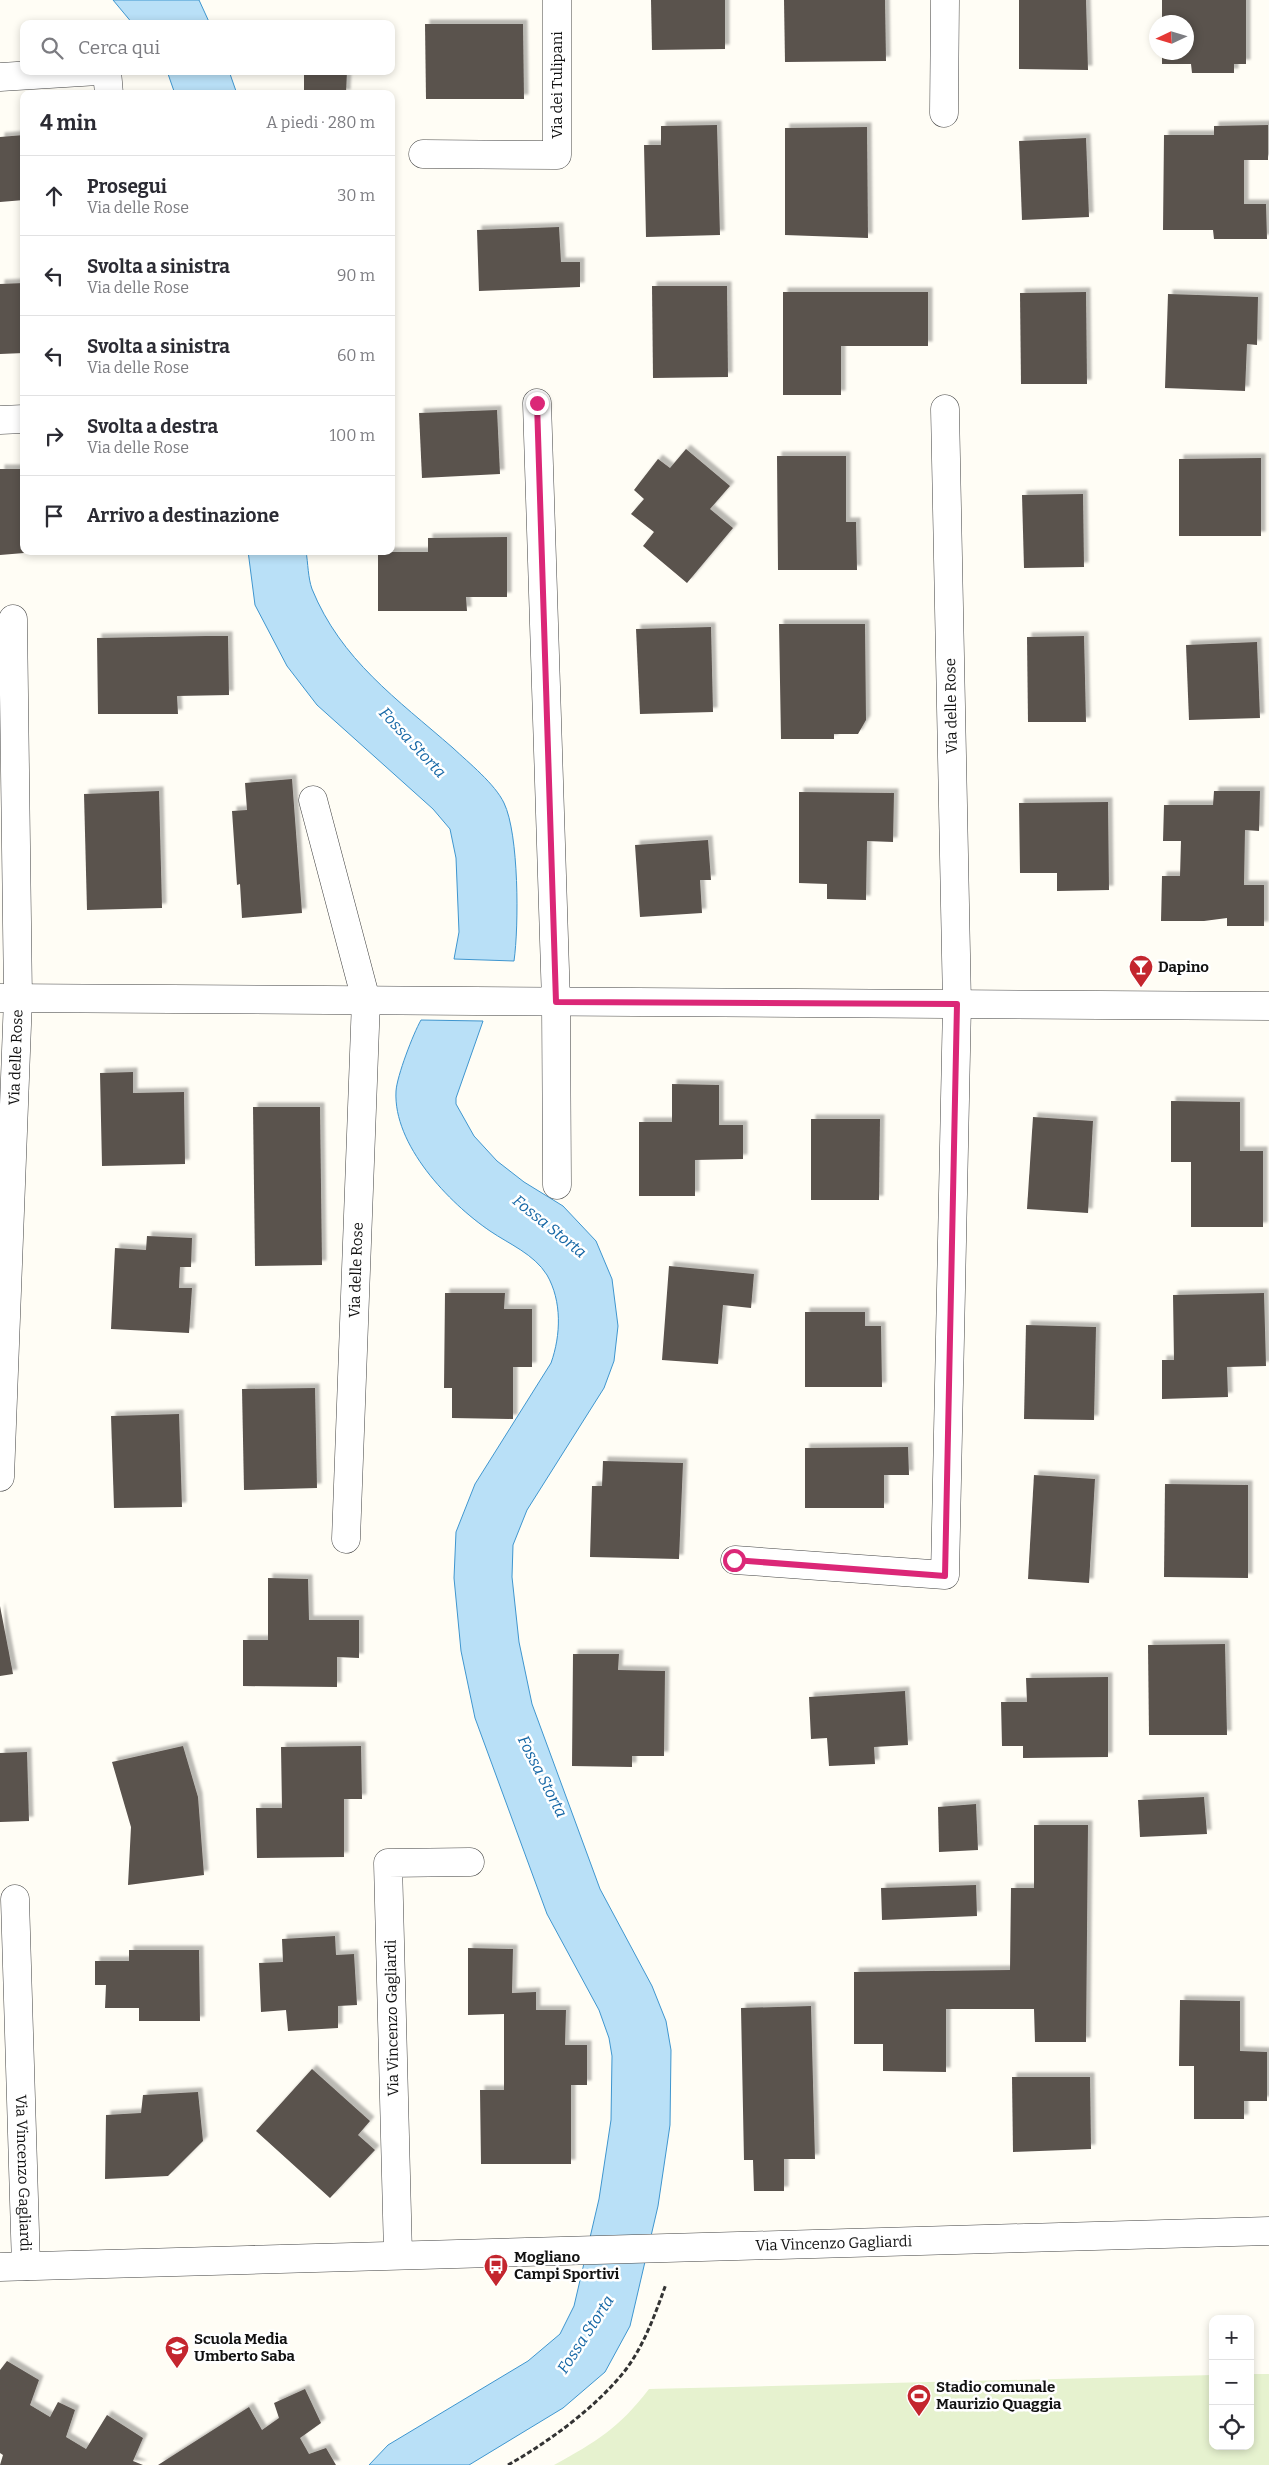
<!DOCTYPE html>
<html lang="it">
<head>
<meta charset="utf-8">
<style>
	:root { --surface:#fff; --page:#f7f7f7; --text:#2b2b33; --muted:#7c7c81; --line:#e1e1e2 }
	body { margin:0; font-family:Bitter,serif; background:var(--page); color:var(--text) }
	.controls { position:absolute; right:15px; bottom:15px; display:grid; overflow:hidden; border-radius:10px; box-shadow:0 2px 8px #0003 }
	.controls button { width:45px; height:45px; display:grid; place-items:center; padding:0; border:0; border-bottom:1px solid var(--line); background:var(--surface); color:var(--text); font:25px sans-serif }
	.compass { position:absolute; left:1149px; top:15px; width:45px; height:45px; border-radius:50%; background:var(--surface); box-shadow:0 2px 8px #0003; rotate:266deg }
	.stop { position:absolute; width:15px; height:15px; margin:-11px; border:4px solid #db2777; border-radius:50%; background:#fff }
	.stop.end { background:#db2777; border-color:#fff; box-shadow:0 1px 5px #0008 }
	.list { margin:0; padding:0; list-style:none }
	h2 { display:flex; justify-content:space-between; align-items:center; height:65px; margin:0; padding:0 20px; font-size:21px }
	h2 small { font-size:16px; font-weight:400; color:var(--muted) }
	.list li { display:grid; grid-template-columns:32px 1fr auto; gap:15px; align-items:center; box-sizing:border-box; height:80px; padding:0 20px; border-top:1px solid var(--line) }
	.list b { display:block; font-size:19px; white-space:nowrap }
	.list p { margin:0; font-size:16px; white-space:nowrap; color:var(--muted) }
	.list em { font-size:16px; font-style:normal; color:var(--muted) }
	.icon { flex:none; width:28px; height:28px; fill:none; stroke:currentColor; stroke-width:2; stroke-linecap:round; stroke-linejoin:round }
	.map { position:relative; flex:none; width:1269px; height:2465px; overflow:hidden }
	.search { position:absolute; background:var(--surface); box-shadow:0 2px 8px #0003; left:20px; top:20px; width:375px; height:55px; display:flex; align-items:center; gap:12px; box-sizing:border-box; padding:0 18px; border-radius:10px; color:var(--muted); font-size:19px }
	.panel { position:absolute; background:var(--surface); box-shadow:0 2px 8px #0003; left:20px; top:90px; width:375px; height:465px; border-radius:10px }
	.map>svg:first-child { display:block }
	.pitch { fill:#e6f2cf }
	.water { fill:#b9e0f7; stroke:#3f96cf }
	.building { fill:#5a524d; filter:url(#shadow) }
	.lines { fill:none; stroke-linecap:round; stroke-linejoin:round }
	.street-casing { stroke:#444; stroke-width:29 }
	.path { stroke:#333; stroke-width:3; stroke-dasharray:5 2.5; stroke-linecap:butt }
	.street { stroke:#fff; stroke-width:28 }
	.route { stroke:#db2777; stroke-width:6 }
	.labels { text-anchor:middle; stroke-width:5; stroke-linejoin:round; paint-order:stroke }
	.street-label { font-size:15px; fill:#111; stroke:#fff }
	.poi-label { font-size:15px; font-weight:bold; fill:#111; stroke:#fff; text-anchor:start }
	.water-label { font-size:16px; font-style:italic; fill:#1768a6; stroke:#fff }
</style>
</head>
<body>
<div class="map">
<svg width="1269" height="2465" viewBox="0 0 1269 2465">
	<defs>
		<filter id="shadow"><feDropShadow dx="4.5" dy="-4.5" stdDeviation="1" flood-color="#0004"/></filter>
	</defs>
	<rect width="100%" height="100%" fill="#fffdf5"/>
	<path class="pitch" d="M1250,2374h19v91h-715c43,-24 64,-36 95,-76l564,-14v71h37z"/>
	<g class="water">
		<polygon points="113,0 199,0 210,24 133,24"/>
		<polygon points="167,71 229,71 237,94 175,94"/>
		<path d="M248,551h58c2,12 2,27 6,38 29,71 85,110 141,159 16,15 42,36 51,55 15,31 15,123 10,158l-60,-2 5,-27 -3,-74 -6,-29 -17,-20 -116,-104 -30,-39 -32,-61z"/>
		<path d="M421,1020l62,1 -27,77v6l18,32 23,25 27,21 39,24 33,35 16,38 6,47 -4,35 -10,27 -77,122 -14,35 -1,32 7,65 13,62 68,185 52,97 14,35 5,29 -1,75 -12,81 -28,120 -25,46 -42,36 -94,57h-100l19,-20 140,-84 32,-27 14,-28 25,-107 12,-79 1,-64 -3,-18 -10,-28 -52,-96 -72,-196 -14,-67 -7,-73 2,-46 19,-48 76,-121c10,-28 11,-62 -4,-88 -13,-21 -38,-31 -57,-44 -41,-28 -97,-86 -94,-140 1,-15 17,-57 25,-71z"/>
	</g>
	<g class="building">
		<polygon points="651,0 725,0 725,49 652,50"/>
		<polygon points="784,0 885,0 886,61 785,62"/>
		<polygon points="1019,0 1086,0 1088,70 1019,69"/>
		<polygon points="1162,0 1246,0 1246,64 1234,64 1234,73 1192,73 1191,64 1162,64 1162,52 1186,52 1186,22 1162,22"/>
		<polygon points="425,24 523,24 524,99 426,99"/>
		<polygon points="304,71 347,71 346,94 304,94"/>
		<polygon points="717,125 720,235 646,237 644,145 661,145 661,126"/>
		<polygon points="1268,125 1268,160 1244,160 1244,204 1266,204 1267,239 1214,239 1213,230 1163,230 1164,135 1214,135 1214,126"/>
		<polygon points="867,127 868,238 785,235 785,128"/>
		<polygon points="24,135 24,200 0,202 0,137"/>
		<polygon points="1086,138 1089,217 1022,220 1019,141"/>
		<polygon points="559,227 561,262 580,262 580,287 479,291 477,230"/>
		<polygon points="24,283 24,353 0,354 0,284"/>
		<polygon points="652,286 727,286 728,377 653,378"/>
		<polygon points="783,292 928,292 928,346 841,346 841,395 783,395"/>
		<polygon points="1086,292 1087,384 1021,384 1020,293"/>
		<polygon points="1168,294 1258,297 1257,345 1247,344 1245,391 1165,388"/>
		<polygon points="497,410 500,474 422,478 419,413"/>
		<polygon points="686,449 730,486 710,509 733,528 687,583 643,546 654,532 631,514 644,499 634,490 658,459 670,468"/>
		<polygon points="777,456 846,456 846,522 856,522 857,570 778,570"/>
		<polygon points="1261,458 1261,536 1179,536 1179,459"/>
		<polygon points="0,469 24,469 24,553 0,555"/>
		<polygon points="1083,494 1084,567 1024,568 1022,495"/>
		<polygon points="507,537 507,597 466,597 467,611 378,611 378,552 428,552 428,538"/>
		<polygon points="779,624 865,624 866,720 858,734 834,734 834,739 781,739"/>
		<polygon points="711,627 713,712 640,714 636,629"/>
		<polygon points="206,636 228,636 229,695 177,696 178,714 98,714 97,638"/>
		<polygon points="1084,636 1086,722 1028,722 1027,637"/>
		<polygon points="1257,642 1260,718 1189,720 1186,645"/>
		<polygon points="292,779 302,913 242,918 240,884 237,885 232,811 247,810 245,783"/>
		<polygon points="159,791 162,908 87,910 84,794"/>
		<polygon points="1214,791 1260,791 1259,831 1245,830 1244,885 1264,885 1264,926 1227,926 1227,918 1204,921 1161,921 1162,876 1180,876 1181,841 1163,841 1164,805 1213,805"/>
		<polygon points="799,792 894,793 893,842 867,841 866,900 827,899 827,884 799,883"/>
		<polygon points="1108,802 1109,890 1057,891 1057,873 1020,873 1019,803"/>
		<polygon points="708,840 711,880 700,880 702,913 640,917 635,845"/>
		<polygon points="133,1072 133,1093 184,1092 185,1164 102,1166 100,1073"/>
		<polygon points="672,1084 719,1085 719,1125 743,1125 743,1159 695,1160 695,1196 639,1196 639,1122 672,1122"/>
		<polygon points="1171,1101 1240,1102 1240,1151 1263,1151 1263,1227 1191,1227 1191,1162 1171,1162"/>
		<polygon points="253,1107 320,1107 322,1265 255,1266"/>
		<polygon points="1033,1117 1093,1121 1088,1213 1027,1209"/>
		<polygon points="811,1119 880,1119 879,1200 811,1200"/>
		<polygon points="147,1236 192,1238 191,1267 180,1267 179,1288 192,1288 189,1333 111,1329 115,1248 146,1250"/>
		<polygon points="669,1266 754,1274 751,1308 723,1305 718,1364 662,1360"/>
		<polygon points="445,1293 505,1293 504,1309 532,1309 532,1367 513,1367 513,1419 452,1418 452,1388 444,1388"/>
		<polygon points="1264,1293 1266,1366 1227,1367 1228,1397 1162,1399 1162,1360 1174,1360 1173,1295"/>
		<polygon points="805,1312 865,1312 865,1326 881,1326 882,1387 805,1387"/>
		<polygon points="1026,1325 1096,1327 1094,1420 1024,1419"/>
		<polygon points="315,1388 317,1488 244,1490 242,1389"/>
		<polygon points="179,1414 182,1507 114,1508 111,1416"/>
		<polygon points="908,1447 909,1475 884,1475 884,1508 805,1508 805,1448"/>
		<polygon points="603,1461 683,1463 679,1559 590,1557 592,1486 602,1486"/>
		<polygon points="1034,1475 1095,1479 1089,1583 1028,1579"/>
		<polygon points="1165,1484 1248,1485 1248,1578 1164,1577"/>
		<polygon points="268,1578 308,1579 309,1620 359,1620 359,1658 337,1657 337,1687 243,1686 243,1640 268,1640"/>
		<polygon points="0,1606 13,1674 0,1676"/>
		<polygon points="1225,1644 1227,1735 1149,1735 1148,1645"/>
		<polygon points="573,1654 619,1654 618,1670 665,1671 664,1756 632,1756 632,1767 572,1766"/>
		<polygon points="1108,1677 1108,1757 1023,1758 1023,1746 1002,1746 1001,1702 1027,1702 1026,1678"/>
		<polygon points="905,1691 908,1745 874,1747 875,1764 829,1766 827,1738 811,1739 809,1697"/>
		<polygon points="183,1746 198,1797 204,1875 128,1885 131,1827 112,1762"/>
		<polygon points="361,1746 362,1799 344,1799 344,1857 257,1858 256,1808 282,1808 281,1747"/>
		<polygon points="27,1752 29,1821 0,1822 0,1753"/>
		<polygon points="1204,1797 1207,1834 1140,1837 1138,1800"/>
		<polygon points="976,1804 978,1850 939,1852 938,1807"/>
		<polygon points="1034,1825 1088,1825 1086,2042 1035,2042 1034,2009 946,2009 946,2072 883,2071 883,2044 854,2044 854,1972 1010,1970 1011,1888 1034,1888"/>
		<polygon points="976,1885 977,1916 882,1920 881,1888"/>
		<polygon points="335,1936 336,1955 354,1954 357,2005 338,2006 338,2028 288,2031 286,2010 261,2012 259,1963 283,1962 282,1939"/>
		<polygon points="468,1948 513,1949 512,1993 536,1992 536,2010 566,2010 565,2045 587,2045 587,2085 571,2085 571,2164 481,2164 480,2090 504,2090 504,2014 468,2015"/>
		<polygon points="129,1950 199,1950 200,2021 139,2021 139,2008 105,2008 106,1985 95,1985 95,1961 129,1961"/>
		<polygon points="1180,2000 1240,2001 1240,2051 1267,2052 1267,2101 1244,2101 1244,2119 1194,2119 1194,2066 1179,2066"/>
		<polygon points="811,2006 815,2159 784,2159 784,2191 754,2191 753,2160 744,2160 741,2008"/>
		<polygon points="312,2069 370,2121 358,2135 375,2150 330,2198 256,2131"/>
		<polygon points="1012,2077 1090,2077 1091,2149 1013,2152"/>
		<polygon points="198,2092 203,2141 168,2176 105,2179 106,2115 141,2113 143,2095"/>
		<polygon points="7,2361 39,2380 30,2405 50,2417 58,2402 75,2410 66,2437 86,2449 107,2415 143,2438 133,2461 143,2465 0,2465 3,2455 0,2453 0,2370"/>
		<polygon points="305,2389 321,2423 300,2438 309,2454 326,2448 336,2465 158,2465 249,2407 262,2430 279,2418 274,2403"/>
	</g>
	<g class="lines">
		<defs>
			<g id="street">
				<polyline points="107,71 109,94"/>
				<polyline points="0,77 98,71"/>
				<polyline points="944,113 945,0"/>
				<polyline points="423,154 557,155 557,0"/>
				<polyline points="537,403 556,1002 557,1185"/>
				<polyline points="0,420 24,419"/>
				<polyline points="313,800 366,1000 346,1539"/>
				<polyline points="0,998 1269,1006"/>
				<path id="s1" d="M0,1477l18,-479 -5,-379"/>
				<polyline points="735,1560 945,1575 957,1004 945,409"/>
				<path id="s2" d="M15,1899l11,367"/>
				<polyline points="398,2254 388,1863 470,1862"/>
				<path id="s3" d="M0,2267l1269,-36"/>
			</g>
		</defs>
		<use href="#street" class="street-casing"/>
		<path class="path" d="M508,2465c42,-24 90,-59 119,-97 18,-25 29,-56 39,-84"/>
		<use href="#street" class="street"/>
	</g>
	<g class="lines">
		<polyline class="route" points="537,403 556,1002 957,1004 945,1576 734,1560"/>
	</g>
	<defs>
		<symbol id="bar-pin" viewBox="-11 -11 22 30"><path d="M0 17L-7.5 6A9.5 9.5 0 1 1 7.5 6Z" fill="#c4262e" stroke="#fff"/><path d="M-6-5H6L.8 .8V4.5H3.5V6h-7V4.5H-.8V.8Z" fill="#fff"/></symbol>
		<symbol id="bus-pin" viewBox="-11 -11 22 30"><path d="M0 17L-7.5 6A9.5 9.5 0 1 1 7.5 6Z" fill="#c4262e" stroke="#fff"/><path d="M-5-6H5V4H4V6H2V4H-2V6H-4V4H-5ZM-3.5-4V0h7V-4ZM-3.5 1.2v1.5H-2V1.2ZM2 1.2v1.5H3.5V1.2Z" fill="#fff"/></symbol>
		<symbol id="school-pin" viewBox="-11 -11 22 30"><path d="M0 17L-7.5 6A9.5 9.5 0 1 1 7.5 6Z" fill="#c4262e" stroke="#fff"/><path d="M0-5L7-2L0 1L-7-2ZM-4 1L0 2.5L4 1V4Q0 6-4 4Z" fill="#fff"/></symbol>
		<symbol id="stadium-pin" viewBox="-11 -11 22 30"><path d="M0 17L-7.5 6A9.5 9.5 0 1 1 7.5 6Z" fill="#c4262e" stroke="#fff"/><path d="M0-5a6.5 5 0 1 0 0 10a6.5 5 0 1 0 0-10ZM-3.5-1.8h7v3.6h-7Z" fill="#fff"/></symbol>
	</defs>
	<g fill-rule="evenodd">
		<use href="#bar-pin" x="1127" y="953" width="28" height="38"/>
		<use href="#bus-pin" x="482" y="2252" width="28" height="38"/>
		<use href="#school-pin" x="163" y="2334" width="28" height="38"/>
		<use href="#stadium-pin" x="905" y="2382" width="28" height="38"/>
	</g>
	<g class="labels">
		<g class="street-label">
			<text transform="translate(557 85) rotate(-90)" y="5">Via dei Tulipani</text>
			<text transform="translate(951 706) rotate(-91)" y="5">Via delle Rose</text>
			<text dy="5" stroke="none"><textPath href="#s1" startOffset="420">Via delle Rose</textPath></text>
			<text transform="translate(356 1270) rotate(-88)" y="5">Via delle Rose</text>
			<text transform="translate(392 2018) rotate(-91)" y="5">Via Vincenzo Gagliardi</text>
			<text dy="5" stroke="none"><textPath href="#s2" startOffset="274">Via Vincenzo Gagliardi</textPath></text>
			<text dy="5" stroke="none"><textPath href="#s3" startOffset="834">Via Vincenzo Gagliardi</textPath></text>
		</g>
		<g class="poi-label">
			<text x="1158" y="972">Dapino</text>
			<text x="514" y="2262">Mogliano<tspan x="514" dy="17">Campi Sportivi</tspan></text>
			<text x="194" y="2344">Scuola Media<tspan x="194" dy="17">Umberto Saba</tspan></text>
			<text x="936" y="2392">Stadio comunale<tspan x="936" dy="17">Maurizio Quaggia</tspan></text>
		</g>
		<g class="water-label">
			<text transform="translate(413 742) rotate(47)" y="6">Fossa Storta</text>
			<text transform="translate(550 1226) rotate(39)" y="6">Fossa Storta</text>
			<text transform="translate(543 1776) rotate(63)" y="6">Fossa Storta</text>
			<text transform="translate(585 2334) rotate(-57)" y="6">Fossa Storta</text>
		</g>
	</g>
</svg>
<div class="controls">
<button>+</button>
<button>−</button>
<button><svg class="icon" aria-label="locate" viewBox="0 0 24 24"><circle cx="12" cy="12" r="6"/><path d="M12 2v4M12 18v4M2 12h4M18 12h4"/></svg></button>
</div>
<svg class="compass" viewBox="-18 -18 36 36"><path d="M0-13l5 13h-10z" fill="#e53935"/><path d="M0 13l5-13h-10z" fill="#7c7c81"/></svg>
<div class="stop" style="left:734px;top:1560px"></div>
<div class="stop end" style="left:537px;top:403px"></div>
<div class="search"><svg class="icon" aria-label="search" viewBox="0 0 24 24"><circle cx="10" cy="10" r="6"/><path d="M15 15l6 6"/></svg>Cerca qui</div>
<section class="panel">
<h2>4 min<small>A piedi · 280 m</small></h2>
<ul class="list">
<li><svg class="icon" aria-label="ahead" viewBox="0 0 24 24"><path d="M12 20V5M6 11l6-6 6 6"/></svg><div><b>Prosegui</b><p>Via delle Rose</p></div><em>30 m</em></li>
<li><svg class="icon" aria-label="left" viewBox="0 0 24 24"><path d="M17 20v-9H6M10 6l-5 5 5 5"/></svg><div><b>Svolta a sinistra</b><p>Via delle Rose</p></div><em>90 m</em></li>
<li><svg class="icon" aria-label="left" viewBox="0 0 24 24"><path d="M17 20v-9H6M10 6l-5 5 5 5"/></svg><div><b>Svolta a sinistra</b><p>Via delle Rose</p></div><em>60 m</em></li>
<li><svg class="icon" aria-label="right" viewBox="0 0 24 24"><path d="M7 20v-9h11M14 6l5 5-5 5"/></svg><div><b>Svolta a destra</b><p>Via delle Rose</p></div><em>100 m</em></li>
<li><svg class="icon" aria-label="arrive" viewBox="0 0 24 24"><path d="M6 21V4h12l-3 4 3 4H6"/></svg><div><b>Arrivo a destinazione</b></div></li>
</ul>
</section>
</div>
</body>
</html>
